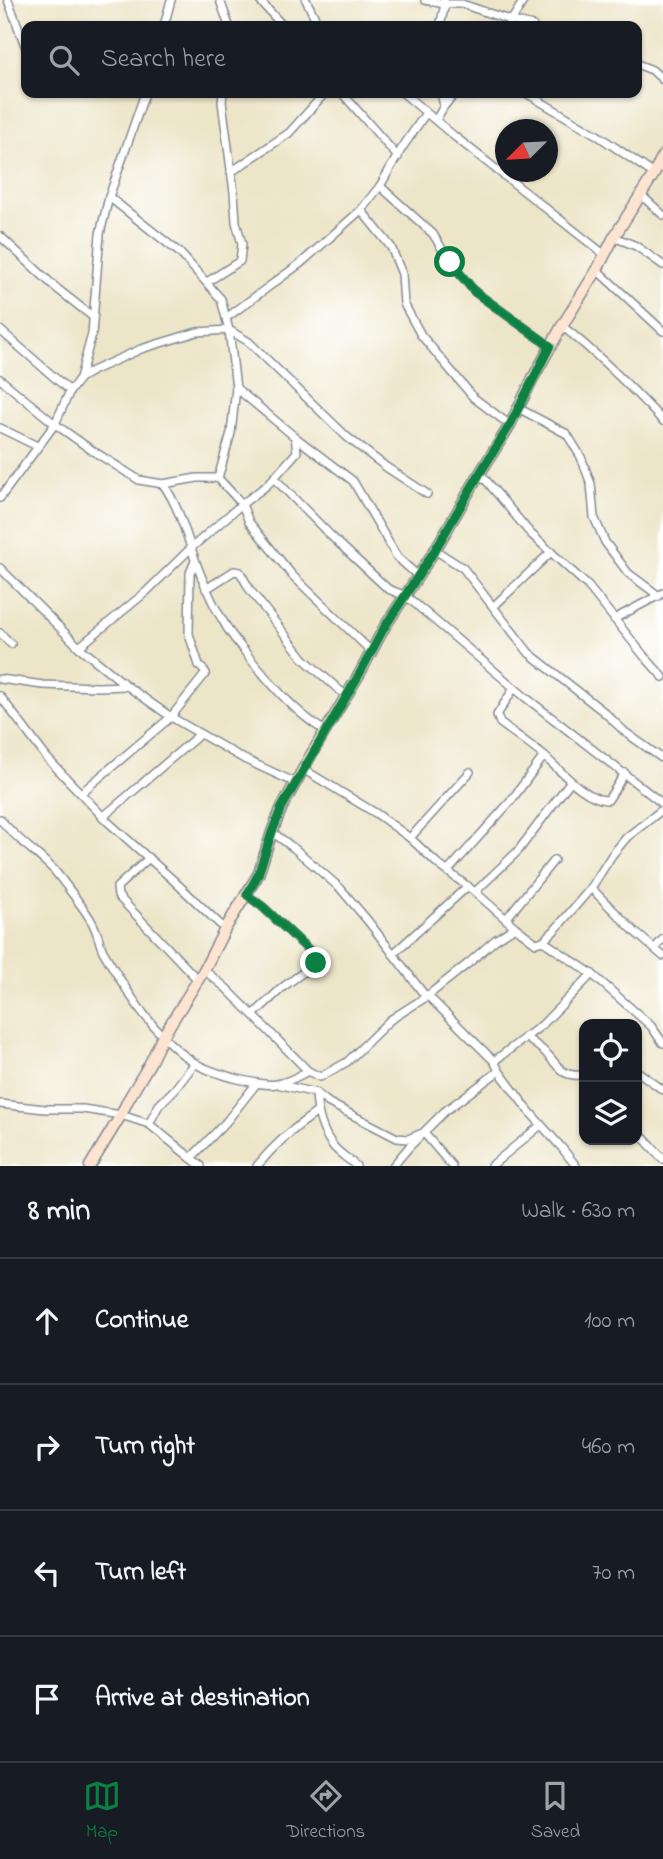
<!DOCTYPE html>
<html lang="en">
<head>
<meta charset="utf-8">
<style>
	:root { --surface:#171b24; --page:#20242c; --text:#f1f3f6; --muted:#9ea1a6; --line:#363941; --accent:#0b8043 }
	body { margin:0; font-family:"Indie Flower",sans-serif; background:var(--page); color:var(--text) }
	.controls { position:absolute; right:21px; bottom:21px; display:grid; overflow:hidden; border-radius:14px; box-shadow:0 2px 5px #0004 }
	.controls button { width:63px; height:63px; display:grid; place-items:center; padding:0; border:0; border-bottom:2px solid var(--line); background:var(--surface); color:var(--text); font:35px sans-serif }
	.compass { position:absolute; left:495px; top:119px; width:63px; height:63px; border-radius:50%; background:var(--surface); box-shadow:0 2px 5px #0004; rotate:246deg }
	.stop { position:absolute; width:21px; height:21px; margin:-16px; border:5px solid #0b8043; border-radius:50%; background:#fff }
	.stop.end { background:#0b8043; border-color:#fff; box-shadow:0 2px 7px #0008 }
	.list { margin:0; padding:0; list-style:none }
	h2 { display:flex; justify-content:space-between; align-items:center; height:91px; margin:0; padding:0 28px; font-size:30px }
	h2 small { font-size:23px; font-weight:400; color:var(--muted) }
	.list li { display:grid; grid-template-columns:46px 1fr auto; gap:21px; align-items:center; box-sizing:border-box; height:126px; padding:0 28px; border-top:2px solid var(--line) }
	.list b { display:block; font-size:26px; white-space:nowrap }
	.list em { font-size:23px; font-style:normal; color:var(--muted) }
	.icon { flex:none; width:38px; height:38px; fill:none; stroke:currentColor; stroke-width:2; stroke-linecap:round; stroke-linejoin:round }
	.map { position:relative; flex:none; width:663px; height:1166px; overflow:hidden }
	.search { position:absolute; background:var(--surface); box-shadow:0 2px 5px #0004; left:21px; right:21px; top:21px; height:77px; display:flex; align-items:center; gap:18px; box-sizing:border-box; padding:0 24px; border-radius:14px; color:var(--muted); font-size:26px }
	.sheet { height:595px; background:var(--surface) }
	nav { display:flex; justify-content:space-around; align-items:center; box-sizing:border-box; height:98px; border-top:2px solid var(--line); background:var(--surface); font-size:19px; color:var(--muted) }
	nav a { display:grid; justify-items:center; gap:4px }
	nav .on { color:var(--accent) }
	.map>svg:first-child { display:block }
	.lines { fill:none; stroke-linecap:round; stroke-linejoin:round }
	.street-casing { stroke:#848a93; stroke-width:10 }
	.secondary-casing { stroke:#848a93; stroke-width:13 }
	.street { stroke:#fff; stroke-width:7 }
	.secondary { stroke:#fde4d1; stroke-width:10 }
	.route { stroke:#0b8043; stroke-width:9 }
</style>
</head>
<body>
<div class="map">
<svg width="663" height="1166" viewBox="0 0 663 1166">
	<rect width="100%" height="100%" fill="#fff"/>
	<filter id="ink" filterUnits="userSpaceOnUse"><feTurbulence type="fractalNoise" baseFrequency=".0143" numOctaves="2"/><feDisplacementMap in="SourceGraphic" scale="14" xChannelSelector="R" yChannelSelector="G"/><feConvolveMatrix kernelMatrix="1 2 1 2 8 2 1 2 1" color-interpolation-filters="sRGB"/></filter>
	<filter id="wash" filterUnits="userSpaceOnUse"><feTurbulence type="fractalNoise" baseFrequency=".00686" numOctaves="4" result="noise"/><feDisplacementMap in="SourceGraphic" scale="28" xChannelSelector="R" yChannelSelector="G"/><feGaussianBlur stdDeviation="1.57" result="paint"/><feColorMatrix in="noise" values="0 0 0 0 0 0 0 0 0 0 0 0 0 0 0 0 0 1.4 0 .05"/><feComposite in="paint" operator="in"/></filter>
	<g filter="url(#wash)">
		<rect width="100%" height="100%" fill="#ede5c8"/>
	</g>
	<g filter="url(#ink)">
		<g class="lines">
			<defs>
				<g id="street">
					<polyline points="8,0 26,48"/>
					<polyline points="220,0 229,26"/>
					<polyline points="259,0 283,26"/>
					<polyline points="306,0 315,18 316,26"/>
					<polyline points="425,0 445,4 462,4 512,21 533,26"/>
					<polyline points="164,26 171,0"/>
					<polyline points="440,26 445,4 444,0"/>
					<polyline points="508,26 524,0"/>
					<polyline points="637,64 652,70 663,80"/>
					<polyline points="342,93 398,157"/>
					<polyline points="403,93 454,136 605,255"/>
					<polyline points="526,93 597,135 654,174"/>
					<polyline points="444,106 456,93"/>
					<polyline points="436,120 444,106 441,93"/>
					<polyline points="231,172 289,133 325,93"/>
					<polyline points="380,186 433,234 450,262 475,292 550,346"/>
					<polyline points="641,195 663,215"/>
					<polyline points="109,197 180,253 221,299 229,330 236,388 231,433 218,478"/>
					<polyline points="361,210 391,247 402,274 404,304 421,335 474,398 510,425"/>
					<polyline points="0,236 55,287 93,317"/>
					<polyline points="614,237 636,246 663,265"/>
					<polyline points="597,270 663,331"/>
					<polyline points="207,282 240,261 242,244 236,222 234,192 222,102 223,93"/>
					<polyline points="226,318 301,263 361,210 380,186 402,148 426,113"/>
					<path d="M562,326c36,28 69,61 101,95"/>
					<polyline points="0,330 70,391"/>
					<polyline points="80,378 92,334 100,234 109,197 145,93"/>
					<polyline points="0,379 55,424 90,449 139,480 163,484 197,478 218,478 242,504 266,486 274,478 331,536 388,589 406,596 525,697 663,804"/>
					<polyline points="236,388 295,437 297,452 274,478"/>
					<polyline points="518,408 567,434 581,457 591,484 594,517 605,542 628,573 659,596"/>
					<polyline points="0,428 37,446"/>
					<polyline points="295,437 353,481 397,557 418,576"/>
					<polyline points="480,473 530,533 588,586 644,656 663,677"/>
					<path d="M163,484c19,27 25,59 37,89 7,18 16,37 26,53 5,9 13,18 19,26 23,29 49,60 80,79"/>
					<polyline points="0,498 55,424 70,391 80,378 92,371 141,349 197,332 229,330 249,342 347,437 386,467 427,494"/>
					<polyline points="435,550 463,568 529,653 604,712 625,732 663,759"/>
					<polyline points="0,568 79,647 127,686"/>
					<polyline points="206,589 234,571 240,572 250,590 304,659 346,696"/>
					<polyline points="494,606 551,552"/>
					<polyline points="614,619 663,593"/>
					<polyline points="0,633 11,644"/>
					<polyline points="79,647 146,592 191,548 242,504 249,522 292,575 371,651"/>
					<polyline points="0,679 43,685 98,687 127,686 171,717 244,759 296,783"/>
					<path d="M514,688l-17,27 3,8c15,11 31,22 45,34 15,13 42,44 63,43l17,-27"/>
					<polyline points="0,696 47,758 108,822 172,879 225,929"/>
					<polyline points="303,769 377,814 410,838 439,865 475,892 515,927 536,943 543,941 554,931 591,888 612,855 627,837 663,809"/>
					<polyline points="81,793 171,717 206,673 199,665 189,634 190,573 195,561"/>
					<polyline points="103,817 200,734"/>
					<path d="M0,819c16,20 36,33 54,51 9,11 18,23 26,34 6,8 13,18 16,27 3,7 4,14 7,20 24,41 50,84 90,111 12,8 30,13 45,17 33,8 40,9 70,-8l12,6 27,-15 43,-42 36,-23 44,-35 25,-22 20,-13"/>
					<polyline points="272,832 295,849 340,888 368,921 426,997"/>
					<polyline points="410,838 470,772"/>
					<polyline points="149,858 117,887 118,896 198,980"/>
					<polyline points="448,871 510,802 544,756"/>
					<polyline points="591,888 635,932 663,956"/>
					<polyline points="475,892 518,851 570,782"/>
					<polyline points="506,919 554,860"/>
					<polyline points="655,948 663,939"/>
					<polyline points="393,954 468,886"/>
					<polyline points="204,970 226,988 253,1015 283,987 316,963 315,956 263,907 247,895"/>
					<polyline points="592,974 651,1026 663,1043"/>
					<polyline points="253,1015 308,1071"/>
					<path d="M525,1037c7,5 16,11 22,17 14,15 15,23 37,21"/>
					<polyline points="494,1061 542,1025 592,974 543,941"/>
					<polyline points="499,1071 528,1110 562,1148 576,1166"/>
					<polyline points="637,1071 663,1090"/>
					<polyline points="281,1085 316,1093 329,1103 397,1138 408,1139 420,1134"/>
					<path d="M316,1093c1,20 5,38 18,54 6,7 15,12 22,19"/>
					<polyline points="0,1104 45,1109 83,1109 121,1115 149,1124 201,1166"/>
					<polyline points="149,1124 159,1105 175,1089 195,1063"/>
					<polyline points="637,1131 663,1159"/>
					<polyline points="424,1133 452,1166"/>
					<polyline points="191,1158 226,1122 257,1083"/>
					<path d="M257,1166c17,-21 38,-39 60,-54"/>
					<polyline points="393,1166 409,1147 445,1111 499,1071 494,1061 427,995"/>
					<polyline points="491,1166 541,1125"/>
				</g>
				<polyline id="secondary" points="90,1166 121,1115 128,1100 150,1063 163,1036 204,970 225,929 258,875 272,832 282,807 311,755 360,673 384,628 435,550 480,473 510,425 533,378 562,326 597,270 614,237 654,174 663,155"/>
			</defs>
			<use href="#street" class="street-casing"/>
			<use href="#secondary" class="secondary-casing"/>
			<use href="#street" class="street"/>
			<use href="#secondary" class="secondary"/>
		</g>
	</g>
	<g class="lines" filter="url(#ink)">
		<polyline class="route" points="316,963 316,957 263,907 247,895 258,875 272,832 282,807 360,673 384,628 435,550 480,473 510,425 550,346 475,292 450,262"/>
	</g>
</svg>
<div class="controls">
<button><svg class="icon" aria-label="locate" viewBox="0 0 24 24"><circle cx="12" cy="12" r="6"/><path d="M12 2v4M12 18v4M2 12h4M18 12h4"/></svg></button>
<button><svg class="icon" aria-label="layers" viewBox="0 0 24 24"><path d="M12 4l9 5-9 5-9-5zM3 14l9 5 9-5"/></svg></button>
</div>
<svg class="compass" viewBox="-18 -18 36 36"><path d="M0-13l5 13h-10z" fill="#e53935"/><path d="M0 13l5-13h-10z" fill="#9ea1a6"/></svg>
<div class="stop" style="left:450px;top:262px"></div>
<div class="stop end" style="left:316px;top:963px"></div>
<div class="search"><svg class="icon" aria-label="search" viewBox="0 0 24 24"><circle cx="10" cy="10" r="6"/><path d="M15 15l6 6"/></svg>Search here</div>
</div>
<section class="sheet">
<h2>8 min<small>Walk · 630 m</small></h2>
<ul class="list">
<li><svg class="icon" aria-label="ahead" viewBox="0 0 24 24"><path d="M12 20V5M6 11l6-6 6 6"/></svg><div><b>Continue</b></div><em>100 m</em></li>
<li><svg class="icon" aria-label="right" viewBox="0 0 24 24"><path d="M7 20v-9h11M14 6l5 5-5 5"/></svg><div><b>Turn right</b></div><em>460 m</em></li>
<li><svg class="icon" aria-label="left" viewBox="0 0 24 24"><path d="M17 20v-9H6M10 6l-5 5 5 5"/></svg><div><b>Turn left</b></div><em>70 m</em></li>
<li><svg class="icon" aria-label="arrive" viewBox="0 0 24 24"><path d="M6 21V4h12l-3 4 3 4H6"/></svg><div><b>Arrive at destination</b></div></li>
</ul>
</section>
<nav>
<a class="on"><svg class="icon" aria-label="map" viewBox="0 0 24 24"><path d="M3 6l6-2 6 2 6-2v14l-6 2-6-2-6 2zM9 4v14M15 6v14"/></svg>Map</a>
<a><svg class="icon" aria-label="directions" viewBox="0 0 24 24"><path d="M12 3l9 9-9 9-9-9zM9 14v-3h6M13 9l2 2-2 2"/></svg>Directions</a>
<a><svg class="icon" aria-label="saved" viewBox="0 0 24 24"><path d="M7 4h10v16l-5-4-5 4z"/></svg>Saved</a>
</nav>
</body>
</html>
